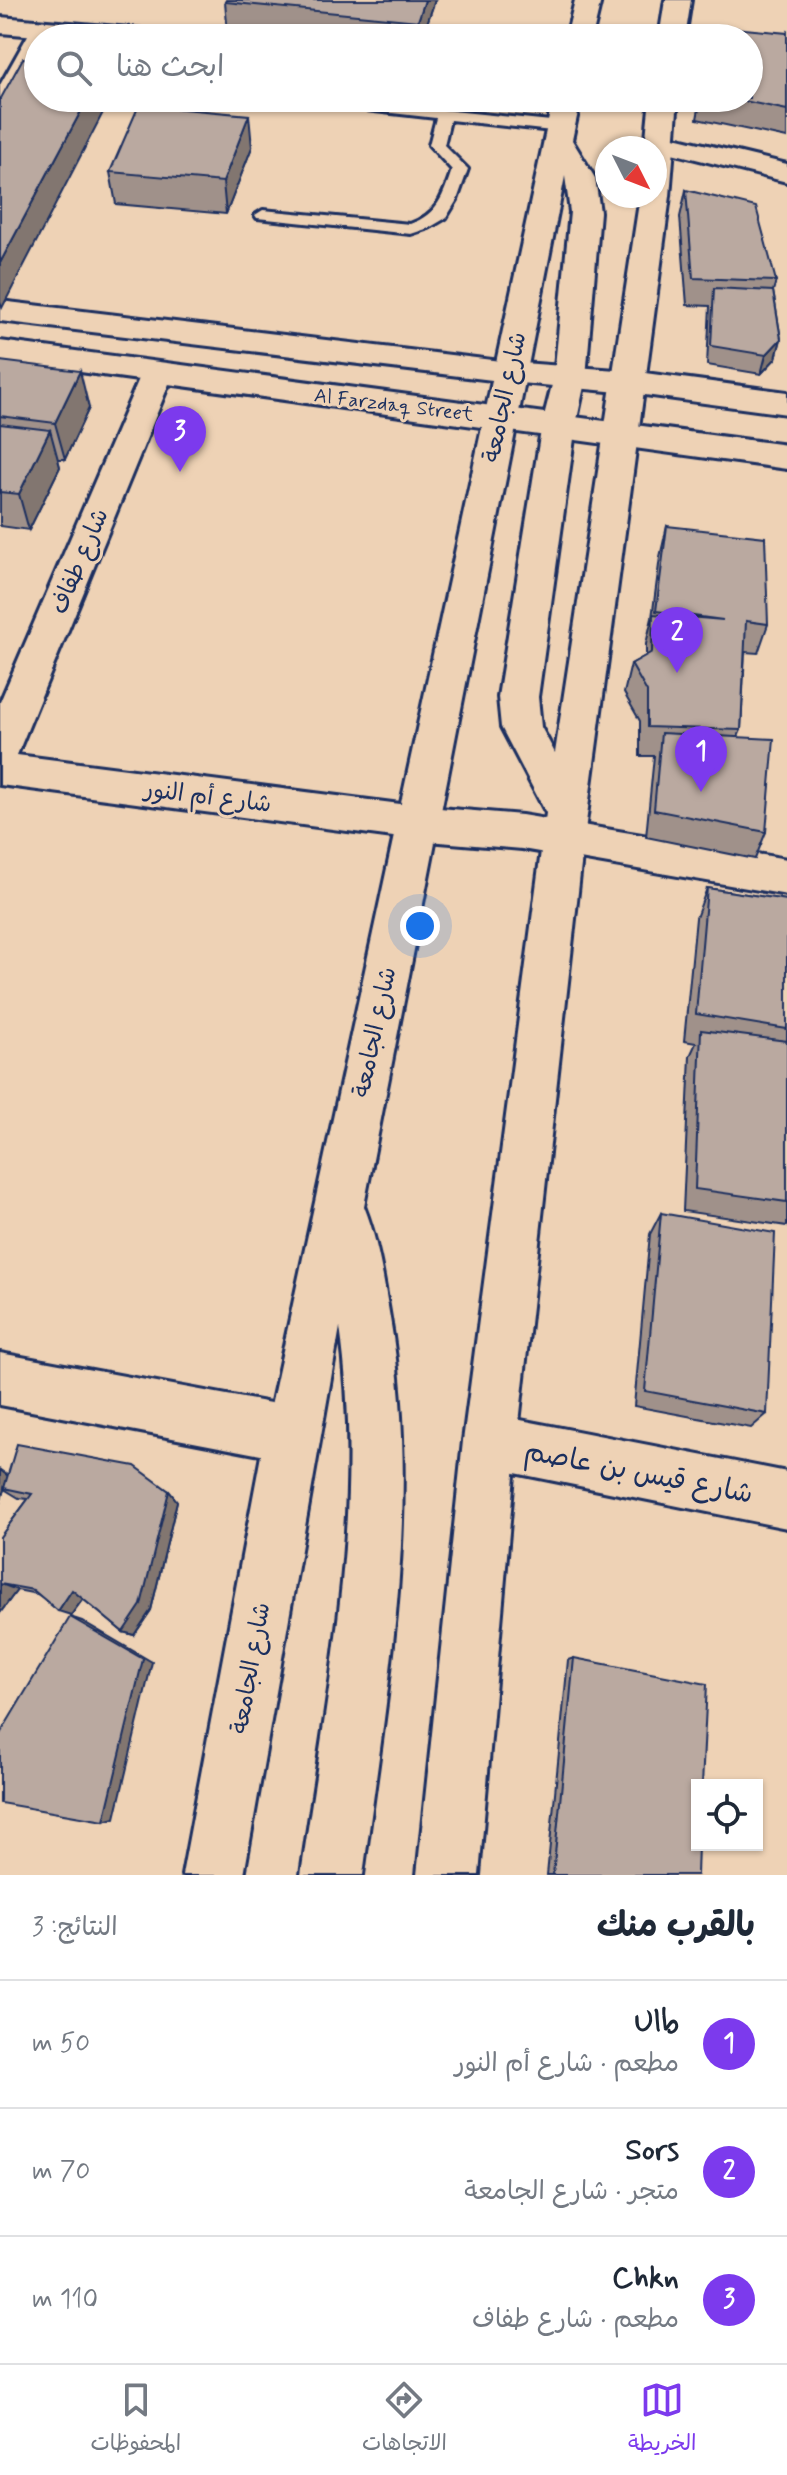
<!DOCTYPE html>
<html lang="ar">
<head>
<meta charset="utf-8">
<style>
	:root { --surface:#fff; --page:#f2f2f3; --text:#1f2937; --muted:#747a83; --line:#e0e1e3; --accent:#7c3aed }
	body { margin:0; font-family:Mynerve,"Playpen Sans Arabic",sans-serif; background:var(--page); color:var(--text); direction:rtl }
	.controls { position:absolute; right:24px; bottom:24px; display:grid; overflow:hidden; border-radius:0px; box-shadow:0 2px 6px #0004 }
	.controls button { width:72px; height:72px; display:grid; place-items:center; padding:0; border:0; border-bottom:2px solid var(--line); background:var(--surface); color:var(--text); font:40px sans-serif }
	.compass { position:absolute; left:595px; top:136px; width:72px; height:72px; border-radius:50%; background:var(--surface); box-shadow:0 2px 6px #0004; rotate:132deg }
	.you { position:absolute; left:420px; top:926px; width:28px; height:28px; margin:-20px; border:6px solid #fff; border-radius:50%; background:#1a73e8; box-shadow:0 0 0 12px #1a73e833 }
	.badge { display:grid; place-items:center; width:52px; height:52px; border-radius:50%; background:var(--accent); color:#fff; font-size:26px; font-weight:700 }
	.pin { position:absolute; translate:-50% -66px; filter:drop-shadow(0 2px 4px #0008) }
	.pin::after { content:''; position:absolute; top:42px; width:28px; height:24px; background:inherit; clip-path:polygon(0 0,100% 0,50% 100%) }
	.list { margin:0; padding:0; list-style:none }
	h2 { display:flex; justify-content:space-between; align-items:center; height:104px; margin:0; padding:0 32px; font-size:34px }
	h2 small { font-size:26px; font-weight:400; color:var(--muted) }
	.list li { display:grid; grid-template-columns:52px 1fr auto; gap:24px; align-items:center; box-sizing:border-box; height:128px; padding:0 32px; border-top:2px solid var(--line) }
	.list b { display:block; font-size:30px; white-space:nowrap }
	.list p { margin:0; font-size:26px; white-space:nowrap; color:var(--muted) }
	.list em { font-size:26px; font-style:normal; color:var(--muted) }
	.icon { flex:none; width:44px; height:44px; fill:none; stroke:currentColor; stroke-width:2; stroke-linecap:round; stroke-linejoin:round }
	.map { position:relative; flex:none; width:787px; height:1875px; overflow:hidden; direction:ltr }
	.search { position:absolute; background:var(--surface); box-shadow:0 2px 6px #0004; left:24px; right:24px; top:24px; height:88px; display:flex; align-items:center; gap:20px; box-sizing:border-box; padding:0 28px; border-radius:44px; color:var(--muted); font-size:30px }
	.sheet { height:488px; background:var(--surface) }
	nav { display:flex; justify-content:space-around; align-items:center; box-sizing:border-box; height:112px; border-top:2px solid var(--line); background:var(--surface); font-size:22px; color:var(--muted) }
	nav a { display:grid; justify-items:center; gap:4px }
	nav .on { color:var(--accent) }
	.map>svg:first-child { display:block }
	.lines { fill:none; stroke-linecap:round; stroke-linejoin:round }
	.lane-casing { stroke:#1b2f5e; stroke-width:6 }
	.street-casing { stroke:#1b2f5e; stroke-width:6 }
	.secondary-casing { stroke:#1b2f5e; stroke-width:6 }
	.primary-casing { stroke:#1b2f5e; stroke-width:6 }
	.lane { fill:#eed2b5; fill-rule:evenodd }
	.street { fill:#eed2b5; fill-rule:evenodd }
	.secondary { fill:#eed2b5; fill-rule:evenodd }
	.primary { fill:#eed2b5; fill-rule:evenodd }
	.wall { fill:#a0918a; stroke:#1b2f5e; stroke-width:2 }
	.shaded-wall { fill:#827670; stroke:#1b2f5e; stroke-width:2 }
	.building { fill:#baa9a0; stroke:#1b2f5e; stroke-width:2 }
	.labels { text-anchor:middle; stroke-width:6; stroke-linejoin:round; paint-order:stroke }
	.far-street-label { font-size:20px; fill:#1b2f5e; stroke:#eed2b5 }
	.street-label { font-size:24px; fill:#1b2f5e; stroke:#eed2b5 }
	.near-street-label { font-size:28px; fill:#1b2f5e; stroke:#eed2b5 }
</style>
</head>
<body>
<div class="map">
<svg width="787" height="1875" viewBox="0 0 787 1875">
	<rect width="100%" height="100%" fill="#eed2b5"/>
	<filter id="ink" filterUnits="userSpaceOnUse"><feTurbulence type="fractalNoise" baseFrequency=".0125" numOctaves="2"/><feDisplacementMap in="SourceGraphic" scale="16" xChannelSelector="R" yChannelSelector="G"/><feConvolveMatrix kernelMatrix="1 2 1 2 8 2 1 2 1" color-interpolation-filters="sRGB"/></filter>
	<g filter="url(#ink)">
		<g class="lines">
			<defs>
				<g id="lane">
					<polygon points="39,24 46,28 7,98 0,102 0,85 32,28"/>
					<path d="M344,100l217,22 8,5 -8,5 -111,-12 -6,25 24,24 -11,31 -11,18 -17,10 -18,6 -154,-16 -2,-3 8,-5 147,14c28,-10 33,-28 42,-54l-23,-25 7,-27 -97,-11v-6z"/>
				</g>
				<g id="street">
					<polygon points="0,17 154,30 163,32 167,38 62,38 0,33"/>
					<polygon points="157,364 169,367 173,374 17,755 416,806 522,815 787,859 787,895 522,849 416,840 0,785 0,702 141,374 145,367"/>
					<polygon points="0,1353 292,1407 311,1415 319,1434 311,1453 292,1461 0,1405"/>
					<polygon points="490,1414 787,1472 787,1528 490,1468 471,1460 463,1441 471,1422"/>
				</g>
				<g id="secondary">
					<polygon points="662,134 787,164 787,182 652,148 648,142 652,136"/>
					<polygon points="0,301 509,362 630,371 787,392 787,414 630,393 509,382 0,321"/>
					<polygon points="0,341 787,445 787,469 0,361"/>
				</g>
				<g id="primary">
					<polygon points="575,0 601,0 592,38 566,38"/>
					<polygon points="665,0 691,0 685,38 659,38"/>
					<path d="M553,98h28l-9,42 23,38 5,34 -14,165 -10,47 -38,273 3,30 14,26 85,-557h15v-48h-10l5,-50h28l-8,98 -86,642 -67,603 -38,434h-62l46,-434 83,-628 -45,-86 -3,-30 44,-273 12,-47 16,-165 -5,-36 -201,1030c14,35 20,76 26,112 32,186 -3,372 -27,557h-62c26,-181 65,-364 39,-548l-96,548h-62l83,-441z"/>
				</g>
			</defs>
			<use href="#lane" class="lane-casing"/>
			<use href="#street" class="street-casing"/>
			<use href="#secondary" class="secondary-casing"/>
			<use href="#primary" class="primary-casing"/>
			<use href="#lane" class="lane"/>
			<use href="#street" class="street"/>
			<use href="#secondary" class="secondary"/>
			<use href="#primary" class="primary"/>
		</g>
		<g class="wall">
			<polygon points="435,0 422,38 270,38 228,34 225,2"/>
			<polygon points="787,33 787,138 697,119 701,98 749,98"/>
			<polygon points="252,147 226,214 116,204 110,172"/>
			<polygon points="686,190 776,281 773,291 781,339 776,358 761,374 707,365 710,306 687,305 680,217"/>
			<polygon points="0,361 89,408 65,459 58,459 60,467 29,530 0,526"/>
			<polygon points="667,526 768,624 758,653 745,652 741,730 738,737 766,832 755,859 646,837 654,756 640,756 640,721 624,693 631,664 646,656 646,644 652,618 660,557"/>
			<polygon points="707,888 787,900 787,1226 683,1211 690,1056 696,1043 684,1041 696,918"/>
			<polygon points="661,1213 767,1414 751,1428 634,1406 650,1234"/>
			<polygon points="0,1470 8,1476 169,1491 177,1501 151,1610 134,1635 123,1632 83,1599 71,1615 37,1594 17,1590 0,1613 0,1537 28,1499 19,1498 4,1489 0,1503"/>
			<polygon points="574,1658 697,1875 547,1875 568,1660"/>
		</g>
		<g class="shaded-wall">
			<polygon points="425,0 435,0 422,38 418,38 418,21"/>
			<polygon points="88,98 110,99 2,308 0,302 0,263"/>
			<polygon points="249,115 252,147 226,214 223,182"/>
			<polygon points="781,339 776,358 761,374 766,355"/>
			<polygon points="80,371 89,408 65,459 55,423"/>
			<polygon points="50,430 60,467 29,530 19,494"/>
			<polygon points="0,1470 8,1476 0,1503"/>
			<polygon points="169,1491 177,1501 151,1610 134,1635 123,1632"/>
			<polygon points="1,1584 17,1590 0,1613 0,1586"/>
			<polygon points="72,1590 85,1596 71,1615 58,1611"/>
			<polygon points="70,1617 82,1621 152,1662 115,1818 104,1821"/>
		</g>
		<g class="building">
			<polygon points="226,0 425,0 418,21 225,2"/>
			<polygon points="734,28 787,33 787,110 730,98 749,98 749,38 729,38"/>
			<polygon points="23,58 38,60 38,98 88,98 0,263 0,100"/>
			<polygon points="139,105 249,115 223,182 110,172"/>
			<polygon points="686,190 756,207 776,281 693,278"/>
			<polygon points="714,288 773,291 781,339 766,355 711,346"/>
			<polygon points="0,361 80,371 55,423 0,416"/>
			<polygon points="0,424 50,430 19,494 0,492"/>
			<polygon points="667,526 765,537 768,624 746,621 741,730 647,727 647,692 631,664 652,652 653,614 723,620 656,611"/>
			<polygon points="661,733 774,739 766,832 654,810"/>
			<polygon points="707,888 787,900 787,1029 696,1014"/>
			<polygon points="701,1030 787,1041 787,1202 695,1189"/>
			<polygon points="661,1213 775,1233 767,1414 645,1391"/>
			<polygon points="17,1444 135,1466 169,1491 141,1605 123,1632 72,1590 58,1611 33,1590 1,1584 0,1586 0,1537 32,1494 4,1488"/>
			<polygon points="70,1617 143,1659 104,1821 0,1803 0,1734"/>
			<polygon points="574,1658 707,1684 702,1785 697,1785 697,1845 698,1845 697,1875 553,1875"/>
		</g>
	</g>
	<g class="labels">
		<g class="far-street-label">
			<text transform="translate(394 404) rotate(7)" y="7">Al Farzdaq Street</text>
		</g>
		<g class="street-label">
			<text transform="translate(504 397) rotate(-78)" y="8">شارع الجامعة</text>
			<text transform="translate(79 561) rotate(-67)" y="8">شارع طفاف</text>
			<text transform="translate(208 796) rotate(7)" y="8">شارع أم النور</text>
			<text transform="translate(374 1032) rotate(-78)" y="8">شارع الجامعة</text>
			<text transform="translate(250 1668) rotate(-80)" y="8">شارع الجامعة</text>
		</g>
		<g class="near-street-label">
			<text transform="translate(639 1471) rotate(11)" y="10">شارع قيس بن عاصم</text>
		</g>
	</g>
</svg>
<div class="controls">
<button><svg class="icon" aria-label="locate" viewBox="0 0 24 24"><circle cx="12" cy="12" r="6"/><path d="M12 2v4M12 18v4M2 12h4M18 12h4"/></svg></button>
</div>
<svg class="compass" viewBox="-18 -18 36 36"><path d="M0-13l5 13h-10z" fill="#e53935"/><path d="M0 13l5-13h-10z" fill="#747a83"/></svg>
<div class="you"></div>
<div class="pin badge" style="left:701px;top:792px">1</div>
<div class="pin badge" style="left:677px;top:673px">2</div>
<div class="pin badge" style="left:180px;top:472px">3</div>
<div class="search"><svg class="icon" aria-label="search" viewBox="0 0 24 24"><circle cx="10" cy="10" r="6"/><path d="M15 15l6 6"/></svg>ابحث هنا</div>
</div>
<section class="sheet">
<h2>بالقرب منك<small>النتائج: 3</small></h2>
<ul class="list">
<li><span class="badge">1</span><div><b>Ulb</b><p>مطعم · شارع أم النور</p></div><em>50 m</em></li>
<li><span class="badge">2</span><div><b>Sors</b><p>متجر · شارع الجامعة</p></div><em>70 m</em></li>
<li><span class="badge">3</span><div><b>Chkn</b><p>مطعم · شارع طفاف</p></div><em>110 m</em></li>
</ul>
</section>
<nav>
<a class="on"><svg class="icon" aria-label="map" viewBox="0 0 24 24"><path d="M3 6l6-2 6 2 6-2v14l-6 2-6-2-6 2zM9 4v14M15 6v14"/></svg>الخريطة</a>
<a><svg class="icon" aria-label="directions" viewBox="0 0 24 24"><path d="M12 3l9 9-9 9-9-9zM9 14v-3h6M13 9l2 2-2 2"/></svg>الاتجاهات</a>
<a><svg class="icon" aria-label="saved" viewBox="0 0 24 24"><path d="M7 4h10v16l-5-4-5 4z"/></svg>المحفوظات</a>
</nav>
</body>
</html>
